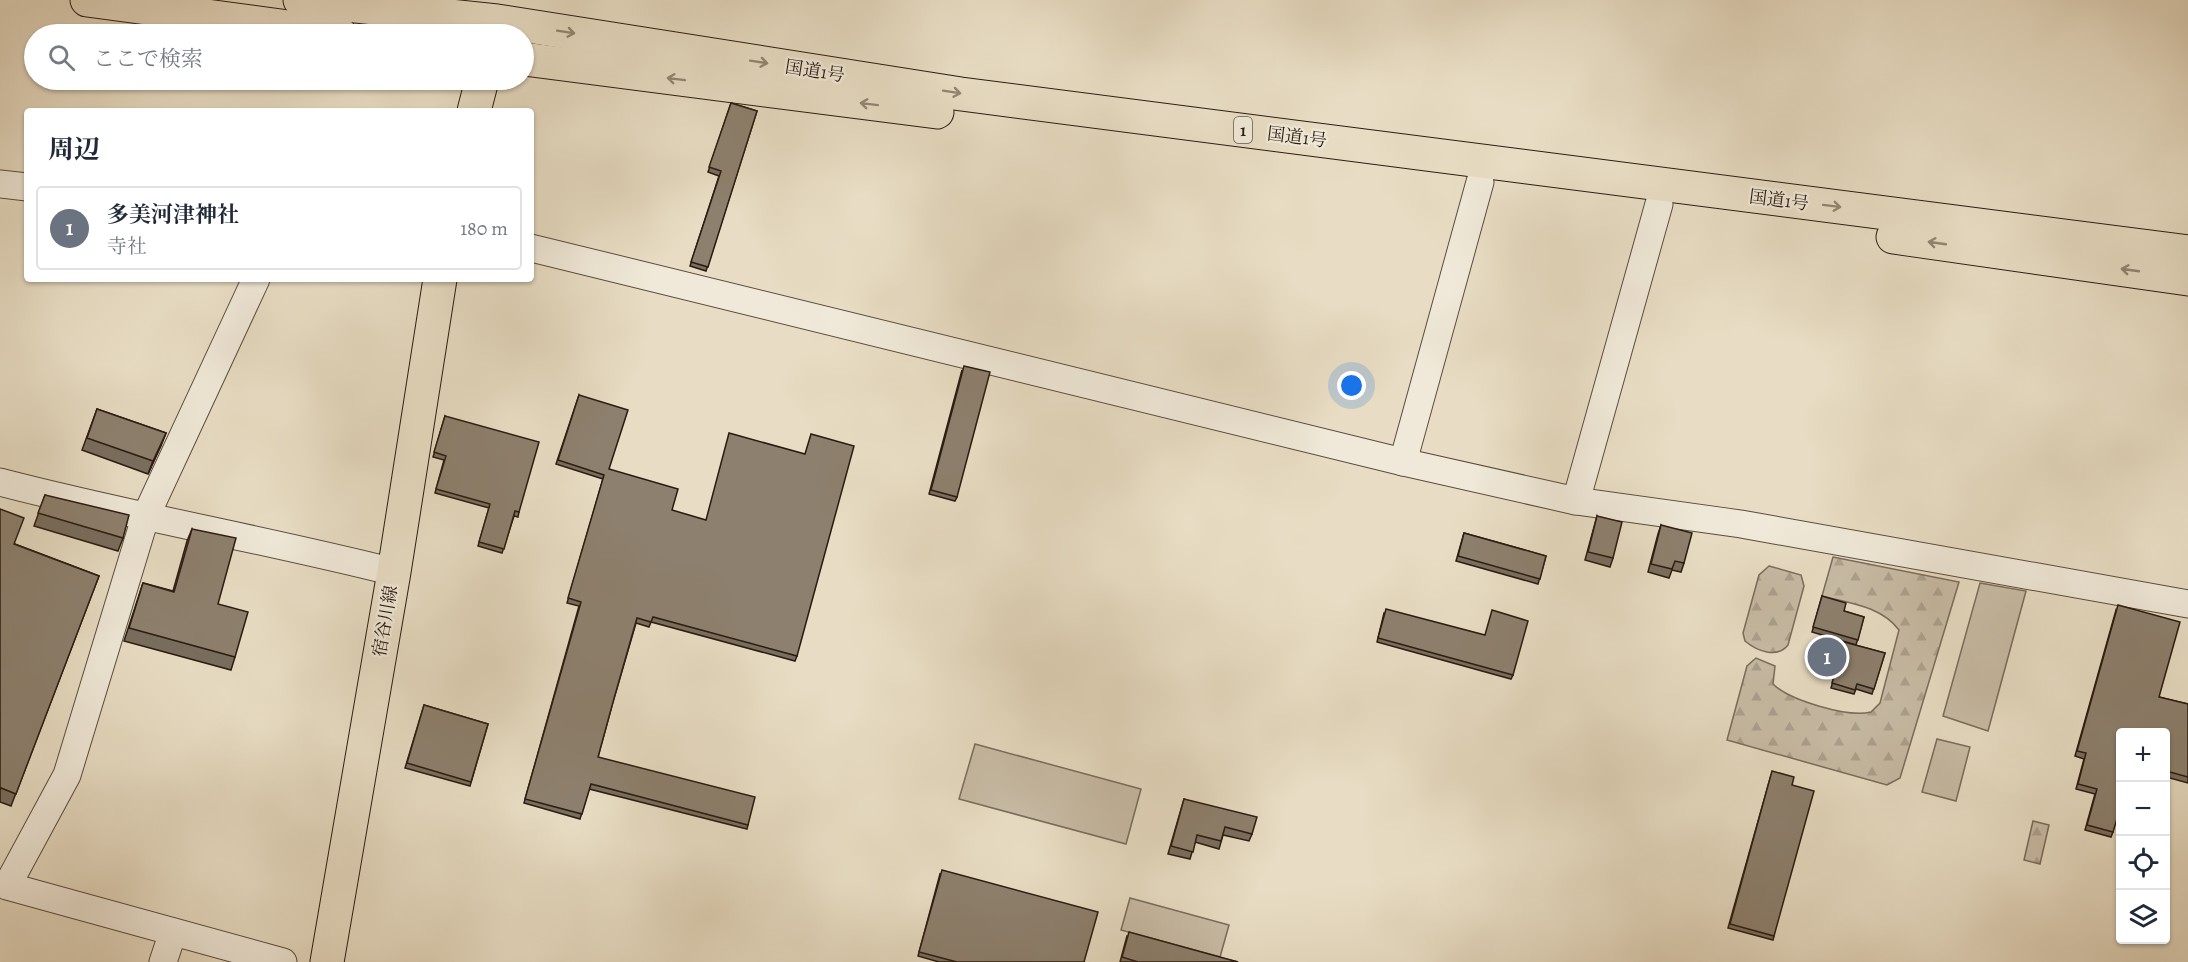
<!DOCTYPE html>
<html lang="ja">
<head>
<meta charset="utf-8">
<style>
	:root { --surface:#fff; --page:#f2f2f3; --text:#1f2937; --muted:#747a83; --line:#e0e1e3; --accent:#111827 }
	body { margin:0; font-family:Alegreya,"Noto Serif JP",serif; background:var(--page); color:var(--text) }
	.controls { position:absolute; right:18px; bottom:18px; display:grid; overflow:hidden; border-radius:6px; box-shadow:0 2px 4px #0004 }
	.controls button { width:54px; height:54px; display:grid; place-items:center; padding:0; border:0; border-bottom:2px solid var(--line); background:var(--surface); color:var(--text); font:30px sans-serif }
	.you { position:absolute; left:1352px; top:386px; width:21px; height:21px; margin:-15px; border:4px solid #fff; border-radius:50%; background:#1a73e8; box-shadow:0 0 0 9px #1a73e833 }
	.badge { display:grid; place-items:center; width:39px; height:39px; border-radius:50%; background:var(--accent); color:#fff; font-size:20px; font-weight:700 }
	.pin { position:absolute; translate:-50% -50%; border:3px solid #fff; box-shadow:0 2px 6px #0006 }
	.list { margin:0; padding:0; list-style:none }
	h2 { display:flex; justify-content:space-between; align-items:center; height:78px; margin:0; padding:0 24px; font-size:26px }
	h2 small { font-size:20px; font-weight:400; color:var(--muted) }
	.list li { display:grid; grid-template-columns:39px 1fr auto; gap:18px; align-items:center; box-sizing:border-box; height:84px; margin:0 12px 12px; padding:0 12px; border:2px solid var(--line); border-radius:6px }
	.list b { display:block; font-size:22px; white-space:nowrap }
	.list p { margin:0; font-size:20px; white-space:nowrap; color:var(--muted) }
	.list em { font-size:20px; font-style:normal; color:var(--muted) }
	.icon { flex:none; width:33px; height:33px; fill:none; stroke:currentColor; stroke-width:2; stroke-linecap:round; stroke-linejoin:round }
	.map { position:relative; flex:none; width:2188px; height:962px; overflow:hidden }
	.search { position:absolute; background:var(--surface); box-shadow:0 2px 4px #0004; left:24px; top:24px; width:510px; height:66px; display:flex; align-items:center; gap:15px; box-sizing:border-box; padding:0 21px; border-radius:33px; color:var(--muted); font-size:22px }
	.panel { position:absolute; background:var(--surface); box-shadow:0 2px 4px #0004; left:24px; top:108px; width:510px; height:174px; border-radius:6px }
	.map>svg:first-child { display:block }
	.green { fill:#c8bca6; stroke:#796c5c; stroke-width:1.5 }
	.forest { fill:url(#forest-firs); stroke:#796c5c; stroke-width:1.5 }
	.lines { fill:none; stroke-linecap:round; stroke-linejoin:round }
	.minor-casing { stroke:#5a4c3e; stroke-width:29 }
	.major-casing { stroke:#2a1b11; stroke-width:35 }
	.highway-casing { stroke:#2a1b11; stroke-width:35 }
	.minor { stroke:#f0e9d9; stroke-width:27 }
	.major { stroke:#e8ddc4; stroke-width:33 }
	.highway { stroke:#e8ddc4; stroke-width:33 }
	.wall { fill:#796e5f; stroke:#2a1b11; stroke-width:1.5 }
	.shaded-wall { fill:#635a4d; stroke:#2a1b11; stroke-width:1.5 }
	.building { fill:#8d806e; stroke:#2a1b11; stroke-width:1.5 }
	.oneway { stroke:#928673 }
	.labels { text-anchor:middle; stroke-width:4.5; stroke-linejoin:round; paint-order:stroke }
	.shield { fill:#f0e9d9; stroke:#65594d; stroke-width:1.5 }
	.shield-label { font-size:16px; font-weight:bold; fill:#2a1b11 }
	.street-label { font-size:18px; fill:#2a1b11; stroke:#f0e9d9 }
</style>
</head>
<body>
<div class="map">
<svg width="2188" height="962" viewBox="0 0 2188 962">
	<defs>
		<pattern id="forest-firs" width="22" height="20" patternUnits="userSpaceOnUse" patternTransform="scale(1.5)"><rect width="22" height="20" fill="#c8bca6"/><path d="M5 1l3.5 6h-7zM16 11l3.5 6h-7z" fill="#aca18e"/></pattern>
	</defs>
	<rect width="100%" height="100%" fill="#e8ddc4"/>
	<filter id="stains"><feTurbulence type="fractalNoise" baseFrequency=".00333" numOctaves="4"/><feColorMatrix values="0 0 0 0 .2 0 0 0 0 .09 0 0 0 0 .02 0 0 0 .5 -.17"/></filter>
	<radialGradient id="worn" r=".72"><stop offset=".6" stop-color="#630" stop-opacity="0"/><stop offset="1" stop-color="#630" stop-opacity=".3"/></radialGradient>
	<g class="green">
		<polygon points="1980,583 2026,591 1988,731 1943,716"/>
		<polygon points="1937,739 1970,747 1956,801 1922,792"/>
		<polygon points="975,744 1141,789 1126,844 959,799"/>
		<polygon points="1130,898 1229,925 1220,957 1121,930"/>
	</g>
	<g class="forest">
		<path d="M1833,557l126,25 -59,196 -13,7 -160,-45 20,-74 9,-8 19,8 -2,18c16,16 75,34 98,28l9,-9 19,-73c-18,-24 -50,-27 -77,-34z"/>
		<path d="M1769,566l32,9 3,11 -16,59c-11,14 -31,6 -43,-4l-2,-8 16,-58z"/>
		<polygon points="2033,821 2049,825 2040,864 2024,860"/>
	</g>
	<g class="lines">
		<defs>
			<g id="minor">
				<polyline points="0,184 27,187"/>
				<polyline points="531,248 1403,462 1576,501 1741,524 2188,604"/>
				<polyline points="256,279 145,518 67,775 7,886 283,962"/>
				<polyline points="1403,462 1480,182"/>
				<path d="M0,482c130,34 263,57 394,90"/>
				<polyline points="1576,501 1659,204"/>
				<polyline points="163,962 173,932"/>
			</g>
			<g id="major">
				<polyline points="474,111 482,80"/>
				<polyline points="327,962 394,572 440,279"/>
			</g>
			<g id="highway">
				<polyline points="87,0 340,34"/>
				<polyline points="300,0 497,21 961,94 2188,252"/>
				<polyline points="524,59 937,112"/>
				<polyline points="1893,237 2188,279"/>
			</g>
		</defs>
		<use href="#minor" class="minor-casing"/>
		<use href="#major" class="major-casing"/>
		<use href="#highway" class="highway-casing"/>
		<use href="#minor" class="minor"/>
		<use href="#major" class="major"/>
		<use href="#highway" class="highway"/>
	</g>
	<g class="wall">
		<polygon points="731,103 757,111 706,271 690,266 719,176 708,172"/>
		<polygon points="962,370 957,497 955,501 929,494"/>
		<polygon points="579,395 609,469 672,510 797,656 795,661 651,622 649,627 636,623 613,702 598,757 748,825 747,829 589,789 580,819 524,803 579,606 567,603 603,479 556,464"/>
		<polygon points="97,409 166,433 148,474 82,450"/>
		<polygon points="445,416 519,512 518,517 514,516 502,553 478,546 489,508 435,493 444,460 433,457"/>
		<polygon points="45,495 123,538 118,551 34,526"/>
		<polygon points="0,509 15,544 99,576 11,806 0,802"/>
		<polygon points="1597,516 1613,558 1610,567 1585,560"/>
		<polygon points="1661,525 1684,563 1681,572 1672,570 1669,578 1648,572 1658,534"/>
		<polygon points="192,529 235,657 231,670 124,641 143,583 173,591 187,541"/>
		<polygon points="1464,533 1546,556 1538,584 1456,561"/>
		<polygon points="1822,596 1844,611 1864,617 1856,645 1812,632"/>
		<polygon points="2116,610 2159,697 2188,704 2188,783 2166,777 2166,732 2121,732 2113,832 2111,837 2085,830 2095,794 2076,789 2084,759 2075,756"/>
		<polygon points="1384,613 1513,675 1511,679 1377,642"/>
		<polygon points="1844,642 1885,653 1872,694 1856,689 1854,694 1831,688"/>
		<polygon points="424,705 488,724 470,786 405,768"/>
		<polygon points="1771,775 1792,785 1774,936 1773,940 1728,928"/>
		<polygon points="1184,799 1252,834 1249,841 1223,835 1219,849 1195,842 1190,859 1168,854"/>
		<polygon points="940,874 1084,962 939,962 918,956"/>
		<polygon points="1127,936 1238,962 1120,962"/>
	</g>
	<polygon class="shaded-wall" points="166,433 161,446 148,474 153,461"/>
	<g class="building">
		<polygon points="731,103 757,111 708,267 691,262 721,171 709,167"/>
		<polygon points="964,366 990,372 957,497 931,490"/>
		<polygon points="579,395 628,410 609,469 678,489 672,510 706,520 729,433 805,454 811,434 854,446 797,656 653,617 651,622 637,618 613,702 598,757 755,797 748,825 591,784 582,814 525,799 581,602 568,598 604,475 558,460"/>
		<polygon points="97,409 166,433 153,461 87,438"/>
		<polygon points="445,416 539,442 519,512 515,511 504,549 479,542 490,504 436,489 446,456 434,452"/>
		<polygon points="45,495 129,515 123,538 38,513"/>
		<polygon points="0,509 24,518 14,544 99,576 16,794 1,788 0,789"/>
		<polygon points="1597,516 1622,522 1613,558 1588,552"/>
		<polygon points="1661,525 1692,533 1684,563 1675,561 1672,569 1651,564"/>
		<polygon points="192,529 236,538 218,604 248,612 235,657 129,628 143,583 174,592"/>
		<polygon points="1464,533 1546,556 1540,579 1458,556"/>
		<polygon points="1822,596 1846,603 1844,611 1864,617 1858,640 1813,627"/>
		<polygon points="2118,605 2180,622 2159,697 2188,704 2188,777 2166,771 2166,732 2121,732 2121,806 2113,832 2087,825 2097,789 2078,784 2086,753 2077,751"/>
		<polygon points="1386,609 1485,635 1492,610 1528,621 1513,675 1378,638"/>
		<polygon points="1844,642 1885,653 1874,689 1857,684 1855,690 1832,683"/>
		<polygon points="424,705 488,724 471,782 407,763"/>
		<polygon points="1772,771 1794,777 1792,785 1814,791 1774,936 1730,924"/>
		<polygon points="1184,799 1257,817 1252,834 1225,827 1221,841 1197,835 1193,852 1171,846"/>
		<polygon points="942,870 1098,912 1084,962 957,962 919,952"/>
		<polygon points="1129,932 1238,962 1138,962 1122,957"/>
	</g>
	<defs><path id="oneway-shaft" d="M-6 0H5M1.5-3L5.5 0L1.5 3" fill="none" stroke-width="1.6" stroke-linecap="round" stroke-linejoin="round" transform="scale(1.5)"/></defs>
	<g class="oneway">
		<use href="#oneway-shaft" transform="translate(566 32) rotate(9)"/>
		<use href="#oneway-shaft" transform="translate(759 62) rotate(9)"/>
		<use href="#oneway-shaft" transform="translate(676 79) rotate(-173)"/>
		<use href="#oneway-shaft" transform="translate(952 92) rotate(9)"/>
		<use href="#oneway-shaft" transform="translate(869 104) rotate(-173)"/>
		<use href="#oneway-shaft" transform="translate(1832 206) rotate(7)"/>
		<use href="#oneway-shaft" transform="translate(1937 243) rotate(-172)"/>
		<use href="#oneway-shaft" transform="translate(2130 270) rotate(-172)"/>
	</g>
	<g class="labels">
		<rect class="shield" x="1234" y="117" width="18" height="26" rx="4.5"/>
		<g class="shield-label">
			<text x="1243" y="136">1</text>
		</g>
		<g class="street-label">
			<text transform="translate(815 71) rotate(9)" y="6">国道1号</text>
			<text transform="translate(1297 137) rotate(7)" y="6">国道1号</text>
			<text transform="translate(1779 200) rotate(7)" y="6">国道1号</text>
			<text transform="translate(385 621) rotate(-80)" y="6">宿谷川線</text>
		</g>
	</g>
	<rect width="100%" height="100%" filter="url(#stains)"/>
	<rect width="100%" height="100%" fill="url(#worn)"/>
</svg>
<div class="controls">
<button>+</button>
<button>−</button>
<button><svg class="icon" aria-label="locate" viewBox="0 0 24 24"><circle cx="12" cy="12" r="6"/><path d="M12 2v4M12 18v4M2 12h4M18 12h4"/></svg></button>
<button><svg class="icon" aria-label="layers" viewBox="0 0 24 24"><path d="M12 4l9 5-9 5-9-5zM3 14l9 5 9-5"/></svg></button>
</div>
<div class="you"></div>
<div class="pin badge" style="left:1827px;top:657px;background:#6b7280">1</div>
<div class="search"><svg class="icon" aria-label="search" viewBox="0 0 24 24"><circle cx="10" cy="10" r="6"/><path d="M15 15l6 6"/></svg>ここで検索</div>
<section class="panel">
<h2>周辺<small></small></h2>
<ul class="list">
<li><span class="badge" style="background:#6b7280">1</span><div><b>多美河津神社</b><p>寺社</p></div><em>180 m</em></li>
</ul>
</section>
</div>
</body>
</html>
